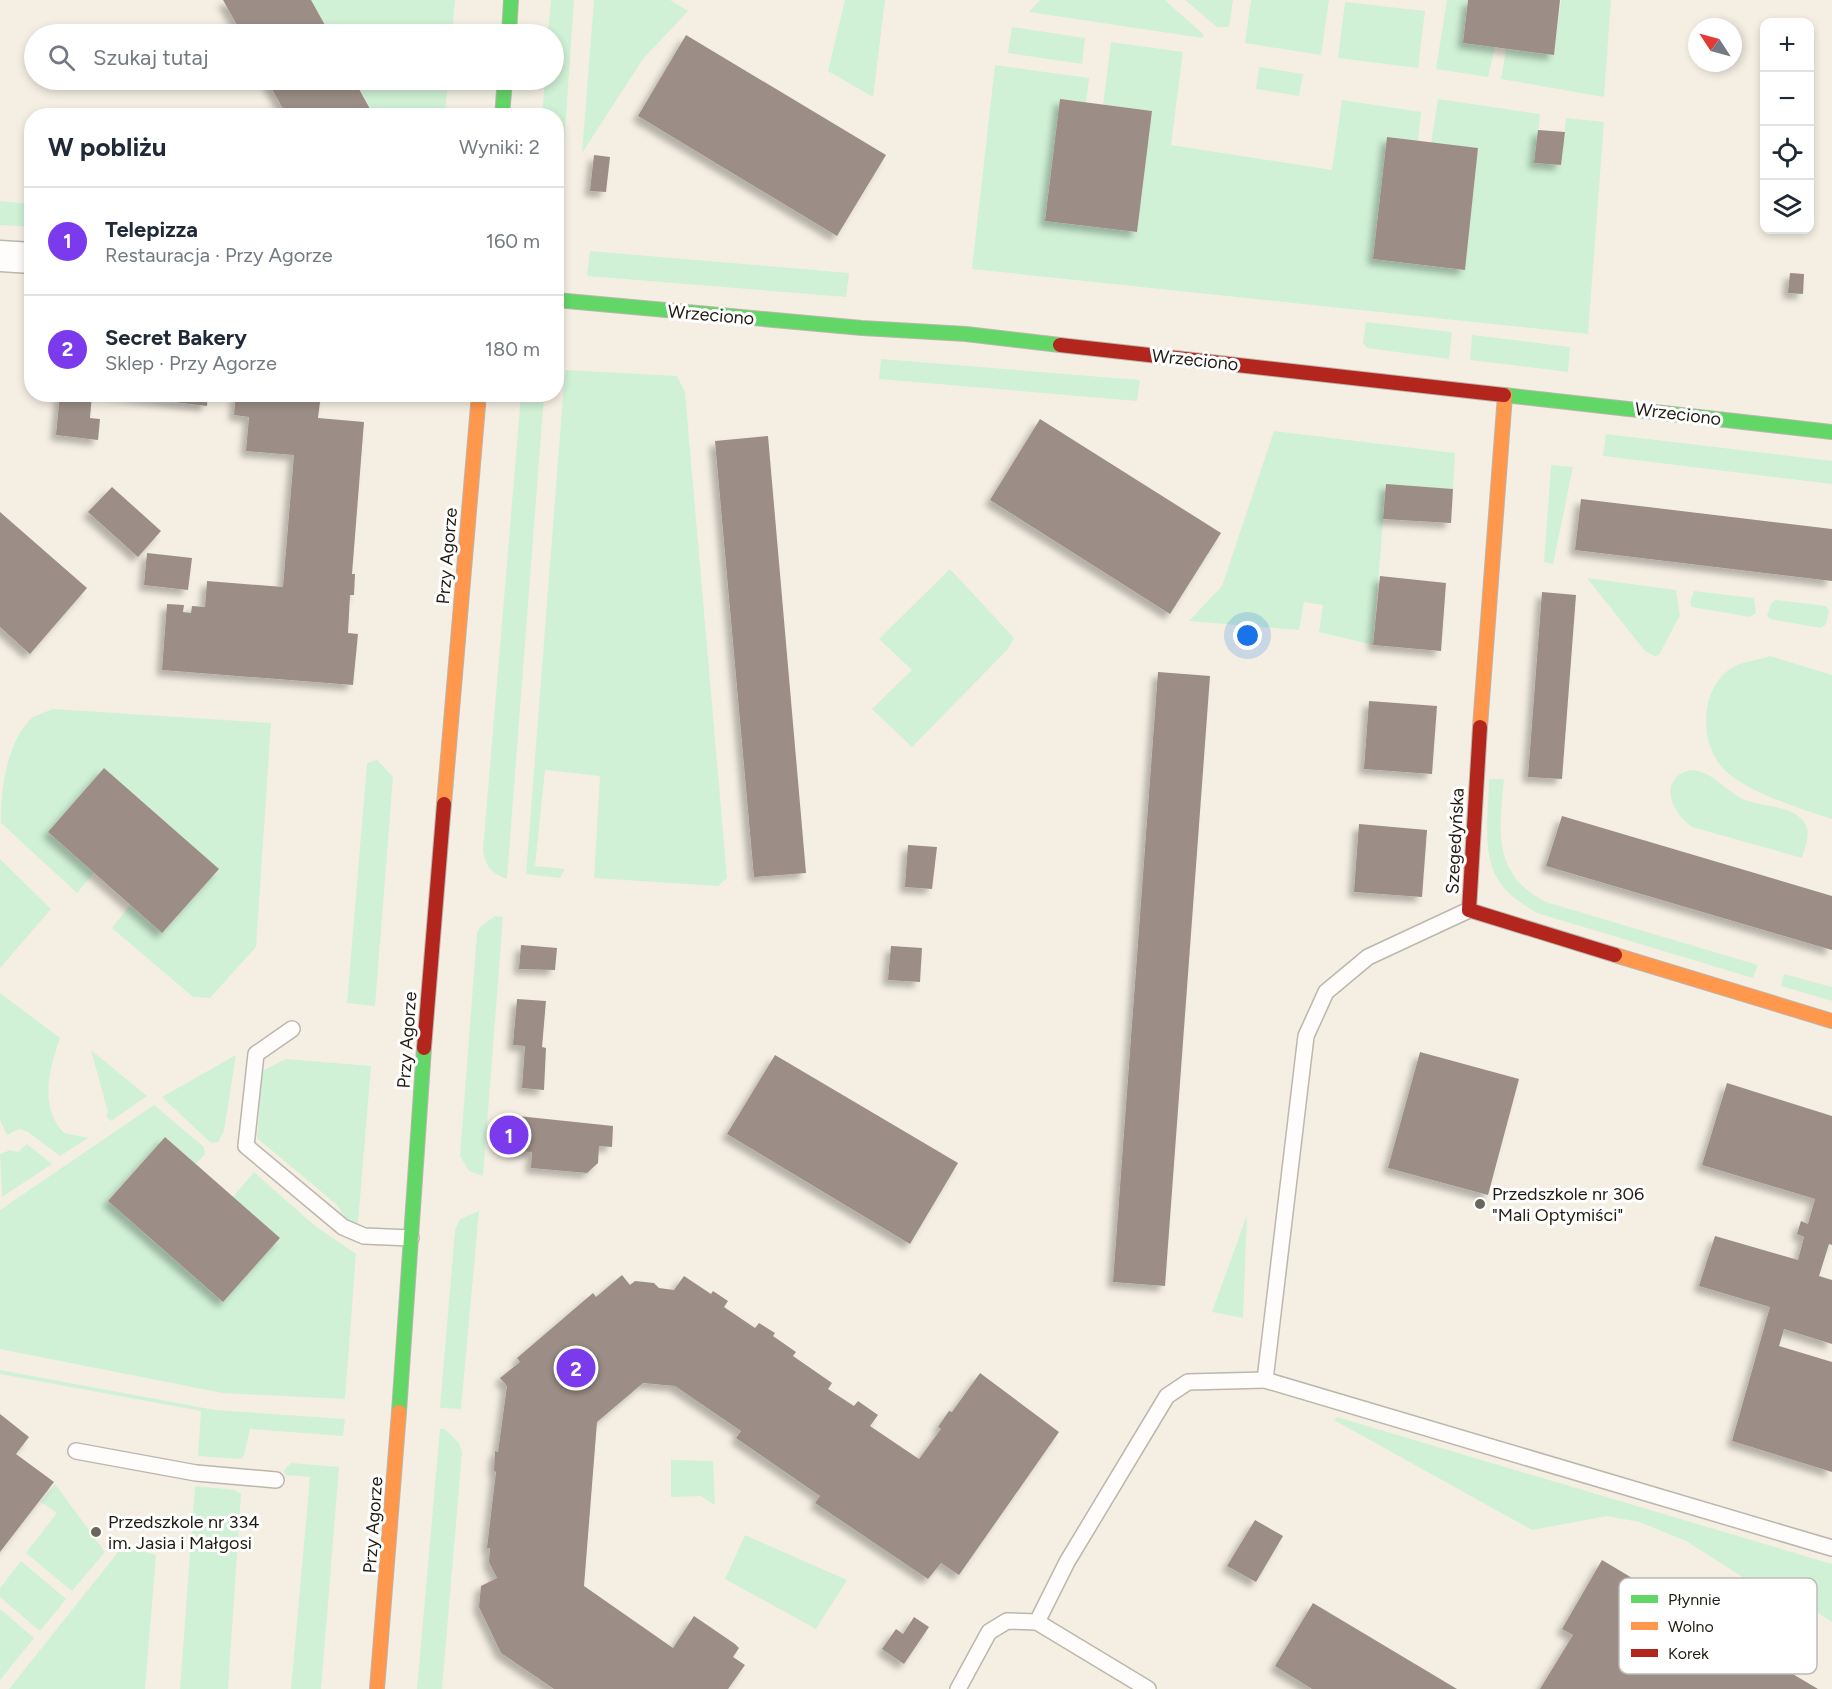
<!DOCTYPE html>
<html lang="pl">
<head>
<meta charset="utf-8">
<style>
	:root { --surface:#fff; --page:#f6f6f7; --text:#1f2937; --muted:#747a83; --line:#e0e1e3; --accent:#7c3aed }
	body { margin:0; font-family:Figtree,sans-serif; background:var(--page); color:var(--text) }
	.controls { position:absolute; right:18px; top:18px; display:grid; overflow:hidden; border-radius:12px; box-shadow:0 3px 9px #0003 }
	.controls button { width:54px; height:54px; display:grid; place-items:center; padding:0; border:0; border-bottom:2px solid var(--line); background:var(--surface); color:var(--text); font:30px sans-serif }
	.compass { position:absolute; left:1688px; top:18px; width:54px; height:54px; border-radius:50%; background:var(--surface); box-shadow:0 3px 9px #0003; rotate:306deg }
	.you { position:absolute; left:1248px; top:636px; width:21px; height:21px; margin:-15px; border:4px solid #fff; border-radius:50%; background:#1a73e8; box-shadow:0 0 0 9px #1a73e833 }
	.badge { display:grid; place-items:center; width:39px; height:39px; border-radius:50%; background:var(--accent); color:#fff; font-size:20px; font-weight:700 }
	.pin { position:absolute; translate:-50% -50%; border:3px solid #fff; box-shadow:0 2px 6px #0006 }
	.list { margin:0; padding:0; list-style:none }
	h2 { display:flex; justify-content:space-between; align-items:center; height:78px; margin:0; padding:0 24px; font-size:26px }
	h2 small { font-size:20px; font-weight:400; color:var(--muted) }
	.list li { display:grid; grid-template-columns:39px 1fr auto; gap:18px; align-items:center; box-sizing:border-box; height:108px; padding:0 24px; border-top:2px solid var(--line) }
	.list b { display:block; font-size:22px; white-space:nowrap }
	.list p { margin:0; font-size:20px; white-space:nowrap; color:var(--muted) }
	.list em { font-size:20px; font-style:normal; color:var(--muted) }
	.icon { flex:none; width:33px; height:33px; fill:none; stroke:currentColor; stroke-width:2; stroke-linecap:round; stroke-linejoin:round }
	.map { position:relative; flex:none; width:1832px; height:1689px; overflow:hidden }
	.search { position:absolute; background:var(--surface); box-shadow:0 3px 9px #0003; left:24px; top:24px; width:540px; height:66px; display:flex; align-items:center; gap:15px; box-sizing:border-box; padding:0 21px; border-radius:33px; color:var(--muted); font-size:22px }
	.panel { position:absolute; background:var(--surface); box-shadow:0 3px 9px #0003; left:24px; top:108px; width:540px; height:294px; border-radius:24px }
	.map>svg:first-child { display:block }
	.green { fill:#d0f1d6 }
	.building { fill:#9c8e86; filter:url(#shadow) }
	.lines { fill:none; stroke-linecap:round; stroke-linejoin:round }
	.lane-casing { stroke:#bcb6ad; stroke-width:18 }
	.street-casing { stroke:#bcb6ad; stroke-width:33 }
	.fast-casing { stroke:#bcb6ad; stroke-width:16 }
	.slow-casing { stroke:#bcb6ad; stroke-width:16 }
	.jam-casing { stroke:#bcb6ad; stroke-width:16 }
	.lane { stroke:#fefdfb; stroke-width:15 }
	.street { stroke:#fefdfb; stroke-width:30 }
	.fast { stroke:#63d668; stroke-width:14 }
	.slow { stroke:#ff974d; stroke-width:14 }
	.jam { stroke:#b3261e; stroke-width:14 }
	.poi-dot { fill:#6b665b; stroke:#fff; stroke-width:2 }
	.labels { text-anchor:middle; stroke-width:6; stroke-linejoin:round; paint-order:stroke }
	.street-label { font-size:18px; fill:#211c12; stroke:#fff }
	.poi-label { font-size:18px; fill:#211c12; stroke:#fff; text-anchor:start }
	.key { fill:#fff; stroke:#bcbbb8; stroke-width:1.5 }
	.key-label { font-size:16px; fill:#211c12 }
</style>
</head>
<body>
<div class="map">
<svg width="1832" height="1689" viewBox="0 0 1832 1689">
	<defs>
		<filter id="shadow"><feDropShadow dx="-5.5" dy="5.5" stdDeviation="3" flood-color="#0004"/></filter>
	</defs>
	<rect width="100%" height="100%" fill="#f5efe3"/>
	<g class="green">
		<polygon points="311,0 455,0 452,34 330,34"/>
		<polygon points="551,0 574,0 559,220 556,220 556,116 542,115 545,80 554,80 554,34 548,34"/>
		<polygon points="594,0 670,0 688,11 643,59 582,153"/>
		<polygon points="845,0 885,0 873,97 828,71"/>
		<polygon points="1040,0 1165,0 1204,35 1202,38 1029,12"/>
		<polygon points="1185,0 1233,0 1229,27 1217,27"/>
		<polygon points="1251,0 1329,0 1321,55 1245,43"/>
		<polygon points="1447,0 1468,0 1463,43 1495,47 1488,77 1436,69"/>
		<polygon points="1561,0 1611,0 1604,97 1501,79 1506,49 1554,54"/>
		<polygon points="1345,2 1425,11 1418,68 1338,58"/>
		<polygon points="1012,27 1085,38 1082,64 1008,53"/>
		<polygon points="1111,42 1183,52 1171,145 1332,170 1342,100 1421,112 1418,141 1373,259 1465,270 1478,148 1431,143 1438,99 1540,114 1535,163 1561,165 1566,118 1604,122 1588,334 972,269 995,65 1089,78 1086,103 1060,100 1045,221 1137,232 1152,111 1103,105"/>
		<polygon points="1259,67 1303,74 1299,96 1256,89"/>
		<polygon points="355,80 448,80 445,115 374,115"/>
		<polygon points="0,201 31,204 31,227 0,225"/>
		<polygon points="590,251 849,273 846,297 587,276"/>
		<polygon points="1366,322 1452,332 1449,359 1367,348 1363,343"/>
		<polygon points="1472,335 1570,347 1568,372 1470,360"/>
		<polygon points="881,359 1140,380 1137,401 879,379"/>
		<polygon points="565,370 677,376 685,392 727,878 718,886 594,878 600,776 545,770 535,866 565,869 560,878 526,874"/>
		<path d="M521,395h23l-37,484c-15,-5 -22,-13 -24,-29z"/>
		<polygon points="1274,431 1455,453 1453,489 1386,485 1373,645 1319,632 1323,605 1304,602 1299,630 1189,621 1222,586"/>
		<polygon points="1606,434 1832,461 1832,484 1603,456"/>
		<polygon points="1551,465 1573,467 1553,564 1544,562"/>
		<polygon points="950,569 1014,638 1008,649 912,747 872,709 912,670 879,639"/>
		<polygon points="1587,578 1676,590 1680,615 1659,655 1655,656 1645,651"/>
		<polygon points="1694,591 1754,598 1756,613 1750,617 1692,607 1690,603"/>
		<polygon points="1775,600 1826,606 1829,611 1826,624 1821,628 1770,619 1767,616 1771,604"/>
		<path d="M1770,656l62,19v144c-33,-11 -74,-23 -102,-44 -31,-24 -33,-83 0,-106 10,-7 28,-9 40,-13z"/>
		<path d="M53,709l218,14 -15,224 -46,51 -17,-1 -81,-69 18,-23 32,28 57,-64 -115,-101 -56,64 46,41 -17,20 -76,-70c-1,-31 6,-83 31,-105 5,-4 15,-6 21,-9z"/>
		<polygon points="377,760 393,777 375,1006 347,1003 367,763"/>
		<path d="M1690,770c22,0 35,21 53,29 20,9 48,5 61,23 8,11 1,24 -2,36l-110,-31c-21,-14 -35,-48 -2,-57z"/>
		<path d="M1489,779h15c-5,53 -12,95 42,123l212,63 -5,13 -216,-65c-13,-8 -28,-17 -36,-29 -21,-27 -12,-73 -12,-105z"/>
		<polygon points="0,859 51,909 0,968"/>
		<polygon points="495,916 503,917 483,1176 469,1171 460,1156 477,933 480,927"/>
		<polygon points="1784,974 1832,987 1832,1001 1781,986"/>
		<path d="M0,993l60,45c-11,31 -21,69 4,95l24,5 -28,18 -32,-24 -9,-3 -12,6 -7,-15z"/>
		<polygon points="91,1050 147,1096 111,1121 106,1116 108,1112"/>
		<polygon points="236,1055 224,1131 218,1142 211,1143 162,1097"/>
		<polygon points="286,1059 371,1066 358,1223 348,1221 336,1204 257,1138 262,1071"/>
		<polygon points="154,1105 204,1147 205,1154 196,1164 165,1137 108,1201 223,1302 280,1238 233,1197 254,1172 314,1225 356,1254 345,1399 222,1393 0,1349 0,1210"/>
		<polygon points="27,1144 52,1164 2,1197 0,1154 10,1150 18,1152"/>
		<polygon points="479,1211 461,1409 440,1408 455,1230 460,1219"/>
		<polygon points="1247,1215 1243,1318 1212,1312"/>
		<polygon points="0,1370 215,1410 345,1419 343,1436 250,1429 244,1455 240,1459 198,1456 201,1411 0,1374"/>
		<polygon points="1337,1417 1832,1564 1832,1622 1796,1599 1790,1607 1686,1541 1639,1522 1607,1516 1532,1530 1334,1420"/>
		<polygon points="440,1429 445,1429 459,1443 462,1452 442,1689 417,1689"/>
		<polygon points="671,1460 713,1461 715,1505 701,1496 671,1497"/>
		<polygon points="291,1463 339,1467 321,1689 291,1689 310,1477 285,1475 284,1470"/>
		<polygon points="55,1484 105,1552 72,1591 26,1553 57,1513 41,1502"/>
		<polygon points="195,1486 234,1490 241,1494 228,1689 180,1689"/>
		<polygon points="745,1535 847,1580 816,1629 725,1579"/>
		<polygon points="123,1546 156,1555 145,1689 9,1689"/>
		<polygon points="21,1561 66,1599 40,1631 0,1597 0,1588"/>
		<polygon points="0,1609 34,1638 0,1680"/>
	</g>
	<g class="building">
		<polygon points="223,0 311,0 330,34 242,34"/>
		<polygon points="1468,0 1560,0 1554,55 1463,43"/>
		<polygon points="686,35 886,155 837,236 638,116"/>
		<polygon points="267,80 354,80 374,116 287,116"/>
		<polygon points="1060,99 1152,111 1137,232 1045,221"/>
		<polygon points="1538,130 1565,132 1561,165 1534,163"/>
		<polygon points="1387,137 1478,148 1465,270 1373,259"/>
		<polygon points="594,155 610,157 606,192 590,191"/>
		<polygon points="1790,273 1804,274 1803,294 1788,293"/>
		<polygon points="60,394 92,394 90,418 100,419 98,440 56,435"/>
		<polygon points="108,394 208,394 207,406"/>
		<polygon points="236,394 321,394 318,418 364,422 352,574 355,574 354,595 350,595 348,633 358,634 353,685 162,670 167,604 184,605 183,612 191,613 192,606 205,607 207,581 283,587 294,455 246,451 249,417 234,415"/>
		<polygon points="1040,419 1221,533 1170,614 990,500"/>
		<polygon points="768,436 806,873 754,877 715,441"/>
		<polygon points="1386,484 1453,489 1451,523 1383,519"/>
		<polygon points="112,487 161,531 138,557 88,512"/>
		<polygon points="1581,499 1832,529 1832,581 1575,550"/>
		<polygon points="0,512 87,588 30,654 0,627"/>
		<polygon points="147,553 192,558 188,590 144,585"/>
		<polygon points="1380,576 1446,583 1441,651 1373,645"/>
		<polygon points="1542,592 1576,595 1562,779 1528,777"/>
		<polygon points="1158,672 1210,676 1165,1286 1113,1282"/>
		<polygon points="1369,701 1437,706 1432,774 1364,769"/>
		<polygon points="104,768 219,869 162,933 48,832"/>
		<polygon points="1562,816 1832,896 1832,950 1546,866"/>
		<polygon points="1359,824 1427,830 1422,897 1354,892"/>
		<polygon points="908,845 937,847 932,889 905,887"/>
		<polygon points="521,945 557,948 555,970 519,969"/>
		<polygon points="891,946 922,948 920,982 888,980"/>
		<polygon points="517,999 546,1001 542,1047 546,1048 544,1090 522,1088 525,1046 513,1045"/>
		<polygon points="1420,1052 1519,1079 1488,1195 1388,1168"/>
		<polygon points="775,1055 958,1163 910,1244 727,1134"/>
		<polygon points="1727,1083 1832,1116 1832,1245 1829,1244 1819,1276 1832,1280 1832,1344 1784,1329 1779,1346 1832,1362 1832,1472 1732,1441 1770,1307 1699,1286 1715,1236 1798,1260 1804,1237 1797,1234 1801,1221 1808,1224 1815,1199 1702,1165"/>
		<polygon points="518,1116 613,1126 612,1147 599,1146 598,1163 587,1173 531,1168 532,1152 516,1151"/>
		<polygon points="165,1137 280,1238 223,1302 108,1201"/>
		<polygon points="622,1275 630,1285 635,1281 654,1283 659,1288 674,1290 684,1276 711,1294 713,1291 728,1301 724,1307 755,1328 759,1323 775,1333 773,1336 796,1352 793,1356 832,1383 828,1389 854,1406 858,1401 878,1415 870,1426 919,1459 941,1429 938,1427 949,1411 952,1412 980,1373 1059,1432 959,1575 941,1563 928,1579 815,1503 820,1496 736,1438 741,1431 675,1386 643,1383 597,1422 584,1586 673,1648 694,1616 735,1644 739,1648 733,1657 745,1665 728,1689 554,1689 501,1653 479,1607 481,1586 497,1578 489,1562 490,1548 487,1548 496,1472 494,1471 495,1451 498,1452 507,1386 500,1378 520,1362 517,1358 593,1293 596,1297"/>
		<polygon points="0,1414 29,1437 16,1454 54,1482 0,1552"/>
		<polygon points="1255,1520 1283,1536 1256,1582 1227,1566"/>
		<polygon points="1602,1560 1818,1689 1540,1689 1573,1635 1562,1629"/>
		<polygon points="1313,1603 1457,1689 1312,1689 1275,1666"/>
		<polygon points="914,1617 929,1627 904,1664 882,1649 896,1629 903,1634"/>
	</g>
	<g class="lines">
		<defs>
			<g id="lane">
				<polyline points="292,1029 256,1054 246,1146 343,1227 364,1236 411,1238"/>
				<polyline points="1265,1380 1832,1548"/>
				<polyline points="76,1451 196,1473 276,1480"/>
				<polyline points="1037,1622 1148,1689"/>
				<polyline points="958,1689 989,1632 1007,1621 1037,1622 1067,1562 1167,1396 1188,1382 1265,1380 1306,1036 1326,992 1368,957 1469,910"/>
			</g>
			<polyline id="street" points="0,256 32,258"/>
			<g id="fast">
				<polyline points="509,34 511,0"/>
				<polyline points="502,116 505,80"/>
				<polyline points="556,300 862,328 966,334 1060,345"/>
				<polyline points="1504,395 1832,432"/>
				<polyline points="399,1412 424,1048"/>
			</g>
			<g id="slow">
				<polyline points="1480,727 1505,395"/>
				<polyline points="444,804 479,394"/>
				<polyline points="1615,955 1832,1021"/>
				<polyline points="377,1689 399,1412"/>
			</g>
			<g id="jam">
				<polyline points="1060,345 1504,395"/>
				<polyline points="1480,727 1469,910 1615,955"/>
				<polyline points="424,1048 444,804"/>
			</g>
		</defs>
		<use href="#lane" class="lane-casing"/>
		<use href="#street" class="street-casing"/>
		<use href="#fast" class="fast-casing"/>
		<use href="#slow" class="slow-casing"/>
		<use href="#jam" class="jam-casing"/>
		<use href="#lane" class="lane"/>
		<use href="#street" class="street"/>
		<use href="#fast" class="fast"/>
		<use href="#slow" class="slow"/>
		<use href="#jam" class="jam"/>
	</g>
	<g class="poi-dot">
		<circle cx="1480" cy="1204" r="6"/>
		<circle cx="96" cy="1532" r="6"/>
	</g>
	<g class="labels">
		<g class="street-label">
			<text transform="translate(711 315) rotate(5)" y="6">Wrzeciono</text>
			<text transform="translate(1195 360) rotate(6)" y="6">Wrzeciono</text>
			<text transform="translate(1678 414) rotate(7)" y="6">Wrzeciono</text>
			<text transform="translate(447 556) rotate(-85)" y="6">Przy Agorze</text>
			<text transform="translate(1455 841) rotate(-87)" y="6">Szegedyńska</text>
			<text transform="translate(407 1040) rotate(-86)" y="6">Przy Agorze</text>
			<text transform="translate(373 1525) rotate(-86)" y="6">Przy Agorze</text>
		</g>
		<g class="poi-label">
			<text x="1492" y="1200">Przedszkole nr 306<tspan x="1492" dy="21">"Mali Optymiści"</tspan></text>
			<text x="108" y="1528">Przedszkole nr 334<tspan x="108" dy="21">im. Jasia i Małgosi</tspan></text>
		</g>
	</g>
	<rect x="1619" y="1578" width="198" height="96" rx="9" class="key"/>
	<rect x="1631" y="1595" width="27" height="8" fill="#63d668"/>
	<rect x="1631" y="1622" width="27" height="8" fill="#ff974d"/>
	<rect x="1631" y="1649" width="27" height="8" fill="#b3261e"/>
	<g class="key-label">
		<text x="1668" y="1605">Płynnie</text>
		<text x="1668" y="1632">Wolno</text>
		<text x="1668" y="1659">Korek</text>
	</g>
</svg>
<div class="controls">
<button>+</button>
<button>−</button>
<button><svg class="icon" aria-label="locate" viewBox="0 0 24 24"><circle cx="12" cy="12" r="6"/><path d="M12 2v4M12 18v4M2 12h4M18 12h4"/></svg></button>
<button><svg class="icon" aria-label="layers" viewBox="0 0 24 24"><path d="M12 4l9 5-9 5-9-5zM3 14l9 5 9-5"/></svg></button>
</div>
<svg class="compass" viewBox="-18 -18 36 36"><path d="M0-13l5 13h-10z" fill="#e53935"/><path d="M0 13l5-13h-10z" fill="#747a83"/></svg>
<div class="you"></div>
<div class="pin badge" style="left:509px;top:1135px">1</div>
<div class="pin badge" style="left:576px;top:1368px">2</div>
<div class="search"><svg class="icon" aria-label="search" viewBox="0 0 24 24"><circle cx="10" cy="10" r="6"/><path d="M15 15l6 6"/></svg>Szukaj tutaj</div>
<section class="panel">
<h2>W pobliżu<small>Wyniki: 2</small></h2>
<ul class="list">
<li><span class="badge">1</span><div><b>Telepizza</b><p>Restauracja · Przy Agorze</p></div><em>160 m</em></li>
<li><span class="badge">2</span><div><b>Secret Bakery</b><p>Sklep · Przy Agorze</p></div><em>180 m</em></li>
</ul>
</section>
</div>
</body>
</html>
